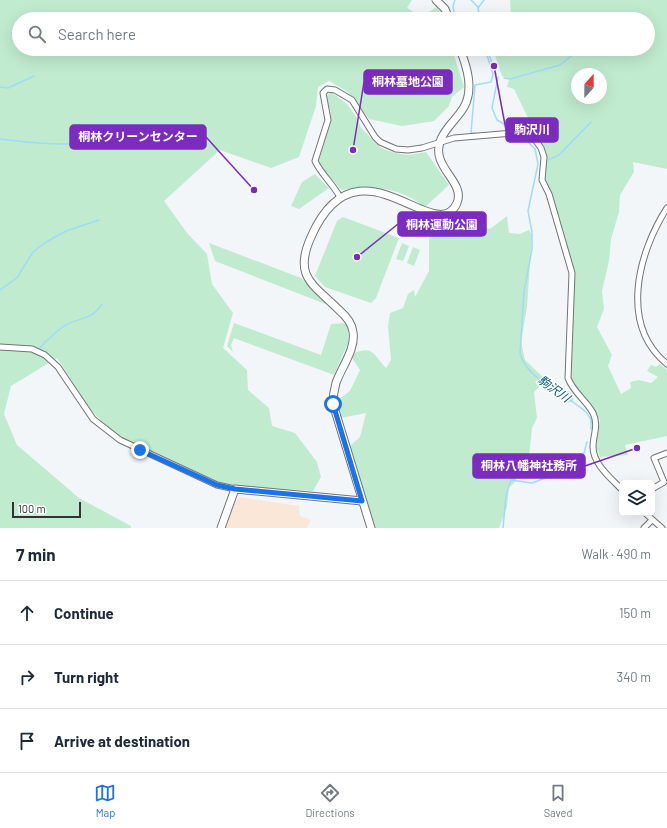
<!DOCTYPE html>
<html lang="en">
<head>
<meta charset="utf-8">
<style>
	:root { --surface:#fff; --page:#f2f2f3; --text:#1f2937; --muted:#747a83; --line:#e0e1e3; --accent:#1a73e8 }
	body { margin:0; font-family:Barlow,"Noto Sans JP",sans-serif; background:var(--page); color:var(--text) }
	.controls { position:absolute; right:12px; bottom:12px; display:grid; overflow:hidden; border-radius:6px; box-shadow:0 4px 16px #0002 }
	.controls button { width:36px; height:36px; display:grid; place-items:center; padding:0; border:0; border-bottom:1px solid var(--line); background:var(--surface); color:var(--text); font:20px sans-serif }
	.compass { position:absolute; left:571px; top:68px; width:36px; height:36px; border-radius:50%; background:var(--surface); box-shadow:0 4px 16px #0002; rotate:21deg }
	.scale { position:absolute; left:12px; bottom:10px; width:69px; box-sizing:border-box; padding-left:4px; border:2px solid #323335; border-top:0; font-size:11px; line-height:14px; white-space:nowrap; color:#323335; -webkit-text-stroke:3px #fff; paint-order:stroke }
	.stop { position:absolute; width:12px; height:12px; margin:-9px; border:3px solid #1a73e8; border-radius:50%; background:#fff }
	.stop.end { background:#1a73e8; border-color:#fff; box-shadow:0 1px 4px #0008 }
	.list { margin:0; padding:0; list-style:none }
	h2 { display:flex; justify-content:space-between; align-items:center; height:52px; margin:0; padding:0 16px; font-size:17px }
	h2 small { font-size:13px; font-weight:400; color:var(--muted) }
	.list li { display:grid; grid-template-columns:26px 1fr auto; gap:12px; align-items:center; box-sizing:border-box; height:64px; padding:0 16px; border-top:1px solid var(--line) }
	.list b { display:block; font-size:15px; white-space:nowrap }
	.list em { font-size:13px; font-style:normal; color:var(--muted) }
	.icon { flex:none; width:22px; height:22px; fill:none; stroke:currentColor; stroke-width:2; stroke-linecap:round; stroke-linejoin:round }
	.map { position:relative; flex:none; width:667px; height:528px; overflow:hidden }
	.search { position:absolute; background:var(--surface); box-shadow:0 4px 16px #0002; left:12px; right:12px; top:12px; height:44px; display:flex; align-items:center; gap:10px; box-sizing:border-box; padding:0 14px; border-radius:22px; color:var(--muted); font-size:15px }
	.sheet { height:244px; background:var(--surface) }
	nav { display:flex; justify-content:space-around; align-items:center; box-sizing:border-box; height:56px; border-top:1px solid var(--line); background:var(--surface); font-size:11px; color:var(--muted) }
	nav a { display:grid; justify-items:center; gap:2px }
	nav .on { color:var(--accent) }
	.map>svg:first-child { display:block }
	.industrial { fill:#fbe7d8 }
	.green { fill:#c0ebcf; fill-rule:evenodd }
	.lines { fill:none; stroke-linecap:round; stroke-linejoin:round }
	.stream { stroke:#a0dbf7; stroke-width:1.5 }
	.street-casing { stroke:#717477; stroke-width:7 }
	.secondary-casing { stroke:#717477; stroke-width:9 }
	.street { stroke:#fff; stroke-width:5 }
	.secondary { stroke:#fff; stroke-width:7 }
	.route { stroke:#1a73e8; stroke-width:5 }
	.labels { text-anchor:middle; stroke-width:3; stroke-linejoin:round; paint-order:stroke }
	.water-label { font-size:12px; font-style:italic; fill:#00536e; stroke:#fff }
	.leader { fill:none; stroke:#7b2cbf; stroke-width:1.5 }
	.callout-dot { fill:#7b2cbf; stroke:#fff; stroke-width:1.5 }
	.callout { fill:#7b2cbf; stroke:#7b2cbf; stroke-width:1.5 }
	.callout-label { font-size:12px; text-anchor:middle; font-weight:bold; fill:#fff }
</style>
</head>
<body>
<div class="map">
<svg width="667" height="528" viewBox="0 0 667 528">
	<rect width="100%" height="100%" fill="#f2f6f9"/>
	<polygon class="industrial" points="239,497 299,506 300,516 311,520 307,528 221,528 226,513"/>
	<g class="green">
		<polygon points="0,0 412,0 407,8 422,17 436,7 443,14 444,19 19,19 19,49 452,49 464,87 452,97 449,106 434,121 402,126 369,119 348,92 329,81 318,87 316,106 299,157 271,168 220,150 164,201 187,233 207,254 212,284 233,313 223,348 247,370 248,390 269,408 272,426 295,433 317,462 321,477 313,491 237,487 215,481 114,434 90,409 57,358 11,386 4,414 17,445 79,498 131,526 131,528 0,528"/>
		<path d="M510,0h157v169l-34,-7 1,10 -14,23 -1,17 -8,27 -2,22 -7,30 2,18 -7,18 15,28 -4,11 13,28 10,-6 -1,-6 9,-2 12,3 7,-6 -11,-6 4,-6 5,2 4,-3 7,6v66l-42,9 3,10 -28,2 -4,-10 4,-27 -8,-15 -12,-11 -10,-16 5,-106 -30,-93 1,-24 -32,-66 -7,-2 2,-8 -7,-3 -9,-27h155v-30h-158v-3l21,-2zM577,74h24v24h-24z"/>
		<path d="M329,93h3l15,11 10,14 4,10 20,20 14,5 14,2 17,-3 23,33 -24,22c-26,-20 -52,-22 -84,-17 -7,-11 -22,-20 -24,-33l14,-35v-10l-5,-13z"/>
		<polygon points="315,174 329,188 299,209 291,206 302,182"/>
		<path d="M452,214l38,15 17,-13 2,17 11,1 9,-4 3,5 -5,72 -6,35 4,18 22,21 10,3 16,10v7l-6,2c-7,-9 -15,-14 -26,-18l-7,7 3,26 -5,10 -3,29 -13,12c1,8 1,14 -7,18l-2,20 -8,21h-124l-25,-82 10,-9 6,-24 -25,5 -2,-19 11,-8 10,-21 -8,-12 2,-5c19,-8 20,2 32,15l5,-8 -3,-34 2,-13 13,-5 5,-14 6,-4 1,7 14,-26v-32l10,-20z"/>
		<polygon points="343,217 399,238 376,298 371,303 325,287 315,276 337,221"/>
		<polygon points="209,243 301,278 328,305 215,261"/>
		<polygon points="402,243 409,246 403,261 396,259"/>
		<polygon points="413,247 420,250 414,266 407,263"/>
		<polygon points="234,323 321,355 331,324 344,323 348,326 348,343 334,375 234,338 231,345 233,352 227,346"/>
	</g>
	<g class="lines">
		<g class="stream">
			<polyline points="471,0 478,7"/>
			<polyline points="455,19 453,6 455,0"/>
			<polyline points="480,19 478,8 484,0"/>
			<polyline points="487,49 496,74"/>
			<polyline points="498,77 492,108 497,120 514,130"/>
			<polyline points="504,78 510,79 560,65 580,49"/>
			<polyline points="0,87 8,88 34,76"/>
			<polyline points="475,133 471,133 475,85 491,82 493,74 485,49"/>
			<path d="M522,136l13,13 3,15 -10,47 4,21v17l-8,43 -4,62c8,27 47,40 67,59l4,7v9"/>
			<path d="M0,139c28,4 75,8 102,2 12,-3 24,-9 35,-13"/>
			<polyline points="548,160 559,155 591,122"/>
			<polyline points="0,290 17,278 33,252 46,242 66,231 99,220"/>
			<path d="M40,347c8,-7 15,-15 24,-21 16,-10 26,-4 38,-22"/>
			<polyline points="503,528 506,495 511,480 532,483 572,468 582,460 587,442"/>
		</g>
		<defs>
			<g id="street">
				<path d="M340,197c-7,-13 -19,-23 -25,-36l13,-41 -5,-27 4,-4 8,1 17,10 23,37 5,5 16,7 12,1 14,-2 32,-10 58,-5 16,2 8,6 5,7 3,9 -2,23 7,14 23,79 -4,105c5,14 18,22 25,35 6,12 0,22 0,34 0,17 18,31 29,43"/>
				<path d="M667,208c-29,45 -48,117 0,156"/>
				<polyline points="0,347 32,349 45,355 58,367 93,419 120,440 217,485 235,489"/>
				<polyline points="652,489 664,482 654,458 667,453"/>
				<polyline points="645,513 662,528"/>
				<polyline points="644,528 652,520"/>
			</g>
			<g id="secondary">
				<polyline points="436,0 445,9 449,19"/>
				<polyline points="221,528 235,489 362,501"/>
				<path d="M371,528l-38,-124c0,-7 1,-14 3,-21 5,-15 20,-34 17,-51 -1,-9 -7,-16 -14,-22 -26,-26 -46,-33 -28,-73 47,-107 125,13 146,-34 9,-22 -28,-36 -16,-64 5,-12 16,-20 23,-32 10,-18 3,-40 -4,-58"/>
			</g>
		</defs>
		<use href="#street" class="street-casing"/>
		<use href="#secondary" class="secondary-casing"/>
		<use href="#street" class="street"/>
		<use href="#secondary" class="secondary"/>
	</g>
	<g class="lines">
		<polyline class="route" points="140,450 217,485 235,489 362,501 333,404"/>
	</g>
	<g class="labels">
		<g class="water-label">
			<text transform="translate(554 389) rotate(36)" y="4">駒沢川</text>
		</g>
	</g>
	<path class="leader" d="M353 150L364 82M494 66L506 130M254 190L206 137M357 257L398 224M637 448L585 466"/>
	<g class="callout-dot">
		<circle cx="353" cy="150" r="4"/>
		<circle cx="494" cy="66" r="4"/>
		<circle cx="254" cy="190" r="4"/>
		<circle cx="357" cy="257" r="4"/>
		<circle cx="637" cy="448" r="4"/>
	</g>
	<g class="callout">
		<rect x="364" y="70" width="88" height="24" rx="4"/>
		<rect x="506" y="118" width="52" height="24" rx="4"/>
		<rect x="70" y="125" width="136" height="24" rx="4"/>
		<rect x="398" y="212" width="88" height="24" rx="4"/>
		<rect x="473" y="454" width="112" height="24" rx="4"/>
	</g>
	<g class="callout-label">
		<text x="408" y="86">桐林墓地公園</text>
		<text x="532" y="134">駒沢川</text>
		<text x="138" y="141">桐林クリーンセンター</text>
		<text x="442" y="229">桐林運動公園</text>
		<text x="529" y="470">桐林八幡神社務所</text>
	</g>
</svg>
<div class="controls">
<button><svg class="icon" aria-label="layers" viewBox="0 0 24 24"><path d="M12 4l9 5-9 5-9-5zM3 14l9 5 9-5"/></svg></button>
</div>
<svg class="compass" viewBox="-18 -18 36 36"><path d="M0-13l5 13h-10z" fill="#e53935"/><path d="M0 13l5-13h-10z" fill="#747a83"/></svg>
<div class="scale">100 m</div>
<div class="stop" style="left:333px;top:404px"></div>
<div class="stop end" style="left:140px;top:450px"></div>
<div class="search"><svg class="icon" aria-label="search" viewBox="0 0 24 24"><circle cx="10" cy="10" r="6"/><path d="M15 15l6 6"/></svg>Search here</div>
</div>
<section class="sheet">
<h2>7 min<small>Walk · 490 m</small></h2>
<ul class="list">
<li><svg class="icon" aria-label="ahead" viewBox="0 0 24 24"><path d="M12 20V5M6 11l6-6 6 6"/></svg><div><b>Continue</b></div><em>150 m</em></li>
<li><svg class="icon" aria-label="right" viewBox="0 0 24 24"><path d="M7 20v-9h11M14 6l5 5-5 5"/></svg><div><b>Turn right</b></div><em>340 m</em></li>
<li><svg class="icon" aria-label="arrive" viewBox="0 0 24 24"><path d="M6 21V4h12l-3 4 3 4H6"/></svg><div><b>Arrive at destination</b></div></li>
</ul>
</section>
<nav>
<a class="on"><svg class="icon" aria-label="map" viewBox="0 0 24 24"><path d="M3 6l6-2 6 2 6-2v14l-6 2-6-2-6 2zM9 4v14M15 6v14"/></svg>Map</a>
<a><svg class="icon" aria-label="directions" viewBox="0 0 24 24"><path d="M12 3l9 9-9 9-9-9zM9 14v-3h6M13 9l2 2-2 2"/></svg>Directions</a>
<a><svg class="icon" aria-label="saved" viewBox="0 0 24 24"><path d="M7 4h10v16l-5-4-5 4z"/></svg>Saved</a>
</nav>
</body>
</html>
